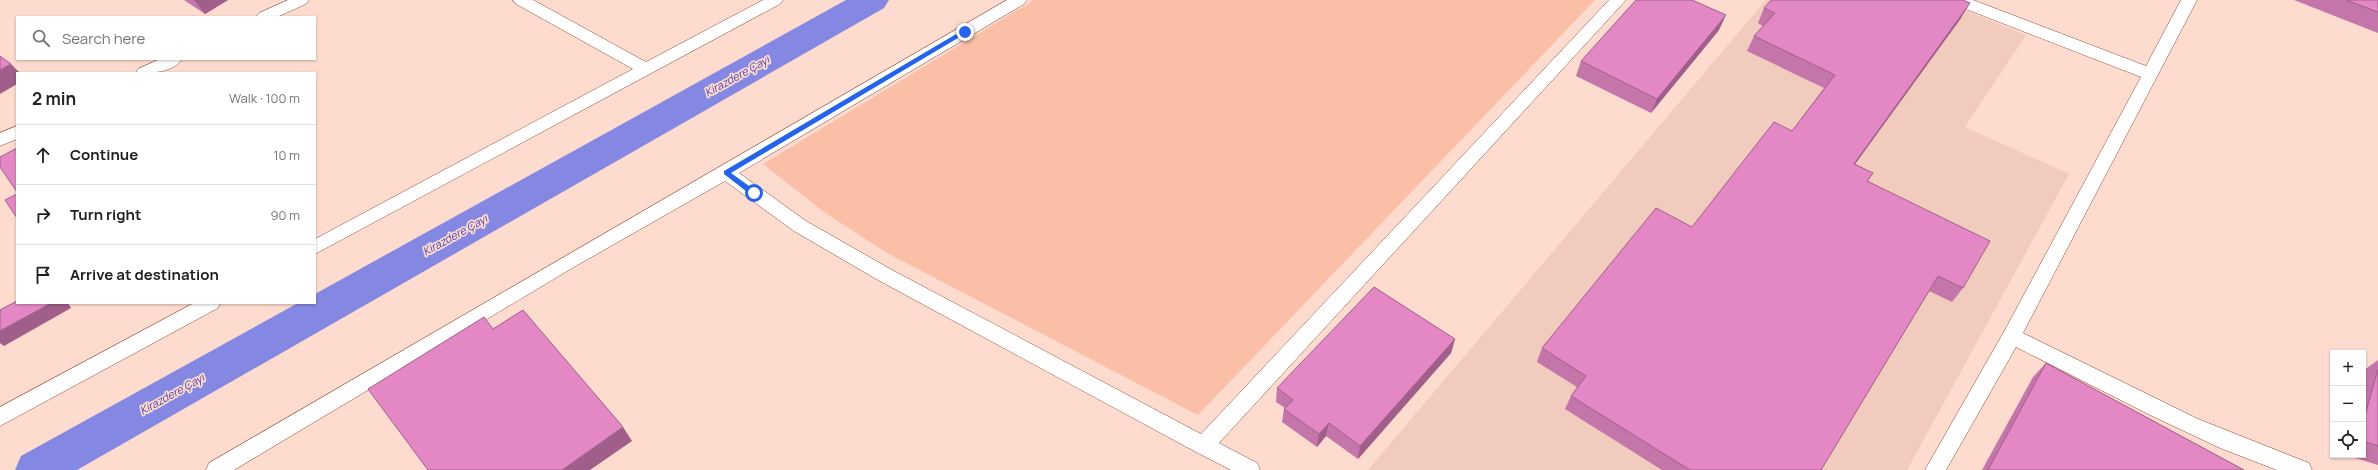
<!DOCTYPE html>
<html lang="en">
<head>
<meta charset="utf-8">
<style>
	:root { --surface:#fff; --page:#f2f2f2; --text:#202124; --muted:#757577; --line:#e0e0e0 }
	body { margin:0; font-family:Manrope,sans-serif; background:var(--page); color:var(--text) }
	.controls { position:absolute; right:12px; bottom:12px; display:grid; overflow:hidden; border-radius:0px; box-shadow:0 1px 3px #0004 }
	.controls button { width:36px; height:36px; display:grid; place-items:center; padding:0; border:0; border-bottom:1px solid var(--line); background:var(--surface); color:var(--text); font:20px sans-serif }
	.stop { position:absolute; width:12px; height:12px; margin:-9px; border:3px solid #2563eb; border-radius:50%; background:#fff }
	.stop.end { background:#2563eb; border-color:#fff; box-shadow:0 1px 4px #0008 }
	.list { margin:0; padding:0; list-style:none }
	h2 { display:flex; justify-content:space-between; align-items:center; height:52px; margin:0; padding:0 16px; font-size:17px }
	h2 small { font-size:13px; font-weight:400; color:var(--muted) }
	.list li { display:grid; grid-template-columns:26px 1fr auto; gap:12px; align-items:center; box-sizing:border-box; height:60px; padding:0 16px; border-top:1px solid var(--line) }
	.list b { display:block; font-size:15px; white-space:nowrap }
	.list em { font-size:13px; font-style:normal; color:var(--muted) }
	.icon { flex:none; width:22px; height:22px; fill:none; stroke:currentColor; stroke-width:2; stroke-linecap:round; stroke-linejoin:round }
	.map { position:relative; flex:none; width:2378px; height:470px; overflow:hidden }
	.search { position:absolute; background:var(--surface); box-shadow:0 1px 3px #0004; left:16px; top:16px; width:300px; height:44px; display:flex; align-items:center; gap:10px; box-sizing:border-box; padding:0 14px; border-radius:0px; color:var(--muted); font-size:15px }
	.panel { position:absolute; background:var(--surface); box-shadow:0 1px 3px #0004; left:16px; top:72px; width:300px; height:232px; border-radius:0px }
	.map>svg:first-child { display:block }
	.built { fill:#f0cbbe }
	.green { fill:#fbbea7 }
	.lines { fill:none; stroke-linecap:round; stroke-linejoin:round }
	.river { fill:#8588e2; fill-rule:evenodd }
	.minor-casing { stroke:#924b31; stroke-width:1 }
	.minor { fill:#fff; fill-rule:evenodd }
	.wall { fill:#c475a9 }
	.shaded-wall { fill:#a05f8a }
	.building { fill:#e488c5; stroke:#a05f8a }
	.route { fill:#2563eb }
	.labels { text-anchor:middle; stroke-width:3.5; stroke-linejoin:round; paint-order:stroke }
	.water-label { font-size:11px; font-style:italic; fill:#4a42ac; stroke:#fddbcf }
</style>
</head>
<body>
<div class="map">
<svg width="2378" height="470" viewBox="0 0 2378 470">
	<rect width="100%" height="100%" fill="#fddbcf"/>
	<polygon class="built" points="1766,0 1939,0 2026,35 1965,127 2069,174 1907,470 1368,470"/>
	<polygon class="green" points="1034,0 1595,0 1198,415 887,253 824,212 763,164"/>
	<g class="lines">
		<polygon class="river" points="846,0 889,0 884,8 77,470 15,470 21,456 298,303 315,303 315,294"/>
		<defs>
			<g id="minor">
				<polygon points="288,0 309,0 306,4 277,17 256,17 259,13"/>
				<polygon points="513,0 533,0 646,62 763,0 783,0 780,4 315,254 315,239 633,69 516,4"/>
				<polygon points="1007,0 1027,0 1024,4 739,173 806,221 892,270 1201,434 1609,0 1626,0 1219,443 1257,463 1260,470 1231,470 1196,452 878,280 794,231 725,181 574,267 234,470 206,470 209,463"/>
				<polygon points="1950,0 1973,0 2146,66 2181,0 2197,0 2023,333 2198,419 2309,463 2312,470 2277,470 2220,448 2148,414 2016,347 1946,470 1925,470 2005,330 2141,77 1953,4"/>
				<path d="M160,59h22c-9,14 -31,14 -46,14l2,-4z"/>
				<polygon points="17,126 17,139 0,146 0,133"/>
				<polygon points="194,303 220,303 218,308 0,426 0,407"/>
			</g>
		</defs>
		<use href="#minor" class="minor-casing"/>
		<use href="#minor" class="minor"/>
	</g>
	<g class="wall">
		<polygon points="184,0 228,0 205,14"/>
		<polygon points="2294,0 2378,0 2378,33"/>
		<polygon points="1764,8 1961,18 1855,164 1873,173 1868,181 1963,288 1952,302 1929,291 1821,470 1662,470 1565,409 1571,396 1577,387 1537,362 1542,348 1692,227 1792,131 1824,88 1747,51 1754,36 1763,26 1758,23"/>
		<polygon points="1719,30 1651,113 1576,76 1581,61"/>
		<polygon points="1455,339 1451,353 1358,459 1326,436 1317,447 1282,422 1284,409 1285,408 1276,402 1277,388"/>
		<polygon points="2378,360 2378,465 2346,455 2363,455 2363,371"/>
		<polygon points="2046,363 2244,470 1982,470 2033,377"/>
	</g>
	<g class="shaded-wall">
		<polygon points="194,0 228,0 205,14"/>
		<polygon points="1970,3 1961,18 1845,178 1854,164"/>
		<polygon points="1726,15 1719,30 1651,113 1657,99"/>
		<polygon points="11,64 20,73 17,73 17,84 0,94 0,70"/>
		<polygon points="51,303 68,303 71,308 4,346 0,343 0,331"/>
		<polygon points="1455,339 1451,353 1358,459 1360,446"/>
		<polygon points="1329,423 1326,436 1317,447 1319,434"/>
		<polygon points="623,427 632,441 590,470 562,470"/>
	</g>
	<g class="building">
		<polygon points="1636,0 1692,0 1726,15 1657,99 1581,61"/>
		<polygon points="1771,0 1963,0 1970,3 1854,164 1873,173 1867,181 1990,241 1963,288 1938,276 1821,470 1690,470 1571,396 1586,376 1542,348 1656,208 1692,227 1774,122 1792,131 1835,75 1754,36 1775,13 1764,8"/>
		<polygon points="2346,0 2378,0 2378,12"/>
		<polygon points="0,56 11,64 0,70"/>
		<polygon points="17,148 17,192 0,167 0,157"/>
		<polygon points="17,194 17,218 5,200"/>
		<polygon points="1374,287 1455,339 1360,446 1329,423 1319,434 1284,409 1293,400 1277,388"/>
		<polygon points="17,301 17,303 51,303 0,331 0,310"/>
		<polygon points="523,310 623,427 562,470 428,470 368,389 484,317 493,329"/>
		<polygon points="2046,363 2244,470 1988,470"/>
		<polygon points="2378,369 2378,446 2363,441 2363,423"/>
	</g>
	<polygon class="route" points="963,30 968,32 731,173 756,191 756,195 751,195 724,174 724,171"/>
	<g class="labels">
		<g class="water-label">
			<text transform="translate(737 76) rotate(-29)" y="4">Kirazdere Çayı</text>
			<text transform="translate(455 235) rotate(-29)" y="4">Kirazdere Çayı</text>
			<text transform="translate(172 394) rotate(-29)" y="4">Kirazdere Çayı</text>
		</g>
	</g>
</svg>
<div class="controls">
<button>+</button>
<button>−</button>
<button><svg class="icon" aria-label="locate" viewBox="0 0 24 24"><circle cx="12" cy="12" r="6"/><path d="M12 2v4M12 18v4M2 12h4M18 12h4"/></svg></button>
</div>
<div class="stop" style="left:754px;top:193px"></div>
<div class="stop end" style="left:965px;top:32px"></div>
<div class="search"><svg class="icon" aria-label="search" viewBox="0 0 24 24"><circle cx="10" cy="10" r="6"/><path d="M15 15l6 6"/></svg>Search here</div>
<section class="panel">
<h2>2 min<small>Walk · 100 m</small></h2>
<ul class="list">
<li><svg class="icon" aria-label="ahead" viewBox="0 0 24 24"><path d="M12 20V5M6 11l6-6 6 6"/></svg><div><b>Continue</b></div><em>10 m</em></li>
<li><svg class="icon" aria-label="right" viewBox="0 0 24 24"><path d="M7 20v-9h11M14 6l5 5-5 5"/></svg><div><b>Turn right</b></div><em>90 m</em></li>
<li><svg class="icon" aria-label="arrive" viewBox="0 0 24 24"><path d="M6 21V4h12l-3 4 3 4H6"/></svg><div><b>Arrive at destination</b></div></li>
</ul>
</section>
</div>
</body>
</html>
